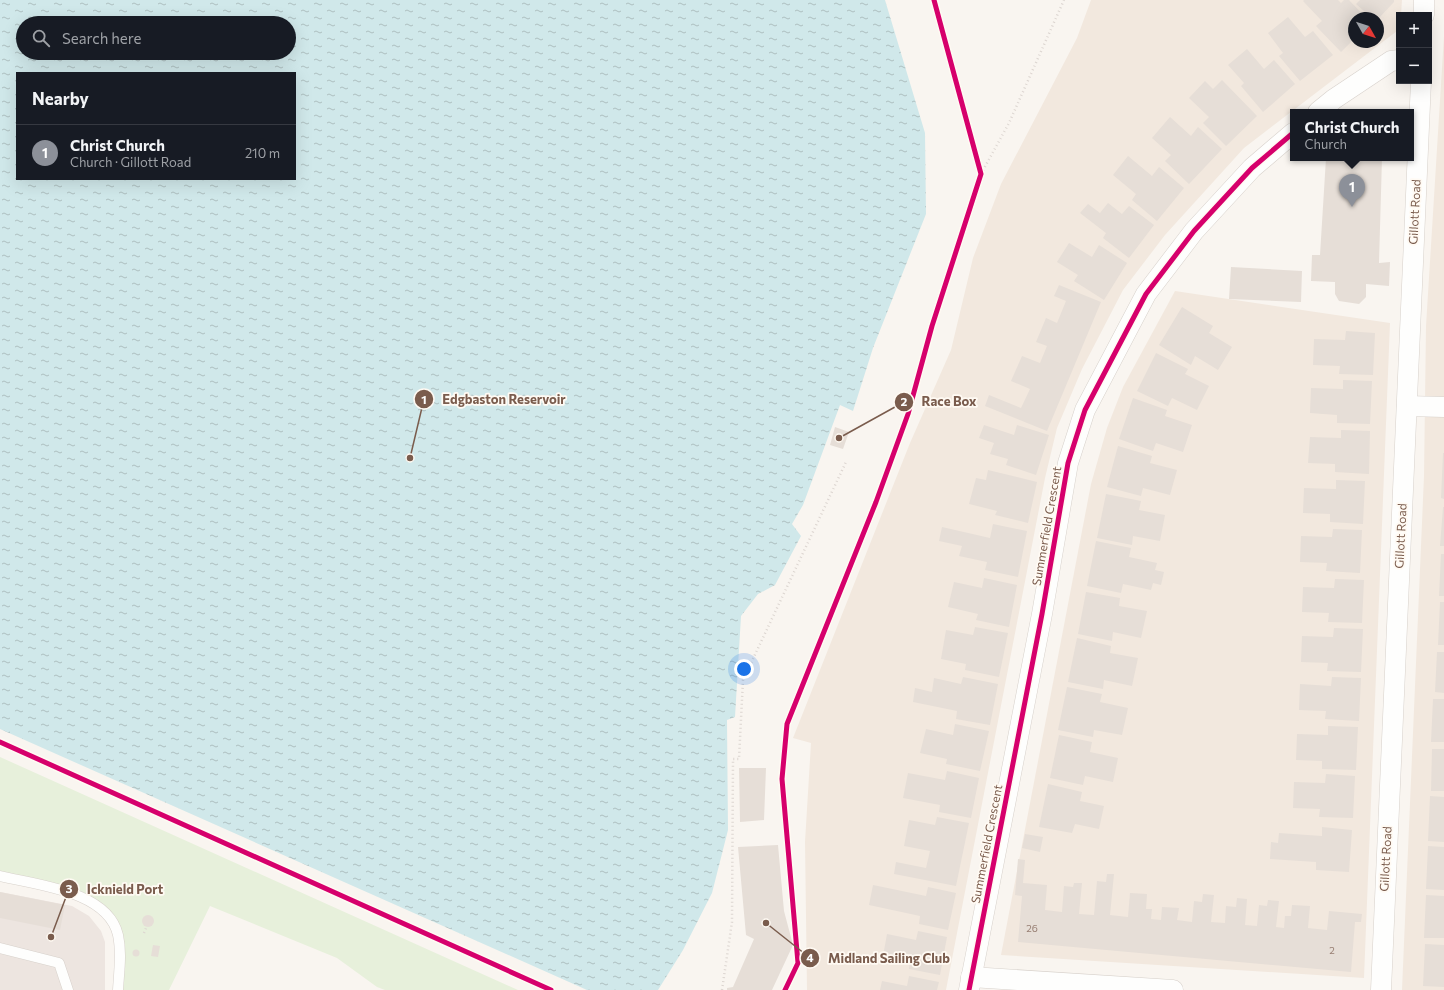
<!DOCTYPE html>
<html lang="en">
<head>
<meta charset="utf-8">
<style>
	:root { --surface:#171b24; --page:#242831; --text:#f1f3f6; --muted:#9ea1a6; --line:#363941; --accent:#8c9099 }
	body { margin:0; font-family:Commissioner,sans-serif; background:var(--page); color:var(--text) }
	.controls { position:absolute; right:12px; top:12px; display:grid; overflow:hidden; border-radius:0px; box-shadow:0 4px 16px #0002 }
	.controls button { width:36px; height:36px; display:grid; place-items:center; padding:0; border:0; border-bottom:1px solid var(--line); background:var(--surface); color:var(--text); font:20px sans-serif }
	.compass { position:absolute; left:1348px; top:12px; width:36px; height:36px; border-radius:50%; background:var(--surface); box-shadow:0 4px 16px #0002; rotate:129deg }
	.you { position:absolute; left:744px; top:669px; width:14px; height:14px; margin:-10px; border:3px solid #fff; border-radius:50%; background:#1a73e8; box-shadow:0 0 0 6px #1a73e833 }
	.badge { display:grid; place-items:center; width:26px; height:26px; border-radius:50%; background:var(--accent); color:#fff; font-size:13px; font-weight:700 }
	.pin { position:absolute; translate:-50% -33px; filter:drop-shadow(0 1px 2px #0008) }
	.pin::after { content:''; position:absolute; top:21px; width:14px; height:12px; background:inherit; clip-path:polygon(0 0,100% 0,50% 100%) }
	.popup { position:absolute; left:1290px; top:109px; width:124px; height:52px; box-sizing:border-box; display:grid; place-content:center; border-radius:0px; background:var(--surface); filter:drop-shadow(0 1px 3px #0005); font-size:13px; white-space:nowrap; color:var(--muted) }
	.popup b { font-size:15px; color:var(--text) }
	.popup::after { content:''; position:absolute; left:50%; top:100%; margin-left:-8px; border:8px solid transparent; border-top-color:var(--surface) }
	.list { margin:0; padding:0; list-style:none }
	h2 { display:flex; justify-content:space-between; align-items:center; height:52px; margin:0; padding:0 16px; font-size:17px }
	h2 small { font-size:13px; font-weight:400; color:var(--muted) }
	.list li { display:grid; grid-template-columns:26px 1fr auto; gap:12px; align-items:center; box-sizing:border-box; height:56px; padding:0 16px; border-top:1px solid var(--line) }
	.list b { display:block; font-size:15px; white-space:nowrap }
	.list p { margin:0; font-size:13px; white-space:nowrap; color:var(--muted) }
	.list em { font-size:13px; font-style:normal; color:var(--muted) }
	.icon { flex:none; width:22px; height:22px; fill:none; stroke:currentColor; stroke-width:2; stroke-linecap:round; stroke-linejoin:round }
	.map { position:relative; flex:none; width:1444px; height:990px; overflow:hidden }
	.search { position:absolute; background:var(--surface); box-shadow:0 4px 16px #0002; left:16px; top:16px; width:280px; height:44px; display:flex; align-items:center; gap:10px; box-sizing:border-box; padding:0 14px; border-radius:22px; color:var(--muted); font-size:15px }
	.panel { position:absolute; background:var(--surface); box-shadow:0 4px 16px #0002; left:16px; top:72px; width:280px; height:108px; border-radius:0px }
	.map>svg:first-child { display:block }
	.residential { fill:#f2e8de; fill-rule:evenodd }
	.industrial { fill:#ede5e0 }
	.grass { fill:#e7f0db }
	.water { fill:url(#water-ripples); fill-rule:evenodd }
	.building { fill:#e6ded7 }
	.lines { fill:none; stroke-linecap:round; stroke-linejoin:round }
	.lane-casing { stroke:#d7d1cb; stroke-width:11 }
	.street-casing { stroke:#d7d1cb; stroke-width:21 }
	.path { stroke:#dcd5d0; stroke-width:2.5; stroke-dasharray:1 3; stroke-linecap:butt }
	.lane { stroke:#fefefd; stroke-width:10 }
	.street { stroke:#fefefd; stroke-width:20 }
	.cycleway-casing { stroke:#fffaf3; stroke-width:8 }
	.cycleway { stroke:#d6006c; stroke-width:5 }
	.labels { text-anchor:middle; stroke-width:3.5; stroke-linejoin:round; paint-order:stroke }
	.number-label { font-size:10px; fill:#977e72 }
	.street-label { font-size:12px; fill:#7a5c4d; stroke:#fffaf3 }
	.leader { fill:none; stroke:#7a5c4d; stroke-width:1.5 }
	.callout-dot { fill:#7a5c4d; stroke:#fffaf3; stroke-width:1.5 }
	.mark-label { font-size:12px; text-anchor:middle; font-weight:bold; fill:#fff }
	.callout-label { font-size:13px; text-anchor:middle; font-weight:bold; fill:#7a5c4d; stroke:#fffaf3; stroke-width:3.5; stroke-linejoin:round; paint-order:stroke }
</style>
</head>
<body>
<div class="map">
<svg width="1444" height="990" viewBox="0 0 1444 990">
	<defs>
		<pattern id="water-ripples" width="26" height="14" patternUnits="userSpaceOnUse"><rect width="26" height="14" fill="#d0e8ea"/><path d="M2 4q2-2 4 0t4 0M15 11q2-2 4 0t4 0" fill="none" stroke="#aebfc0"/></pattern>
	</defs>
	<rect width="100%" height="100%" fill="#f9f5f0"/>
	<g class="residential">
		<path d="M1091,0h311l-1,15h-2l-2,16 -153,117 -79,87 -42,55 -41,79 -25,59 -12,50 -99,512h-139l-2,-148 6,-99 -18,-5 117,-295 41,-93 22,-92 28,-74 76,-146zM1354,18h24v24h-24z"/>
		<polygon points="1444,36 1444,990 1402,990 1424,476 1426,326"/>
		<polygon points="1175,291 1390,323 1364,978 1001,955 1091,484 1107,428 1123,387"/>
	</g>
	<polygon class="industrial" points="0,892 72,906 89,916 101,931 105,942 105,990 0,990"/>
	<polygon class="grass" points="0,757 518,990 385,990 377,987 337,958 210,906 169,990 118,990 118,934 100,907 0,876"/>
	<path class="water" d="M0,0h885l40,133 1,81 -53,134 -20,63 -13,-6 -37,100 -11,19 9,12 -26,49 -17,9 -17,22 -6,101 -8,3 1,110 -16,63 -29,57 -25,40h-71l-587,-261zM23,23h266v30h-266zM17,73h278v106h-278z"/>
	<g class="building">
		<polygon points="1304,0 1338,0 1341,3 1344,0 1349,0 1366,18 1354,18 1354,39 1341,52 1316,26 1322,21 1303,1"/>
		<polygon points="1360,0 1394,0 1394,2 1378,19 1372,18 1356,4"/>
		<polygon points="1288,17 1305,37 1313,31 1333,55 1300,81 1279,56 1283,53 1268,33"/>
		<polygon points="1247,49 1264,69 1274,60 1295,84 1263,112 1241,86 1244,83 1228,65"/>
		<polygon points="1222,80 1257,116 1226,146 1203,123 1209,117 1189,98 1205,81 1213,89"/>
		<polygon points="1170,117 1191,136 1198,127 1222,149 1189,184 1165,161 1171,155 1152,138"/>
		<polygon points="1128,156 1152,176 1159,167 1184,188 1157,221 1132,200 1136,194 1113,175"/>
		<polygon points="1326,158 1382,158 1379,263 1390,262 1389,286 1366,284 1366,297 1359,304 1339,301 1335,294 1335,282 1311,281 1312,255 1320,255"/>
		<polygon points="1108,203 1122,214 1129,206 1154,225 1129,258 1103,238 1106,233 1080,213 1088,204 1100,213"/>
		<polygon points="1069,243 1092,257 1099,245 1127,263 1104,300 1074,281 1078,275 1057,262"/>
		<polygon points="1231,267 1302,271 1301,302 1229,299"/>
		<polygon points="1059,285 1101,302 1047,431 985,406 989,395 1021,408 1030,389 1011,381 1022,356 1040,363 1047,346 1036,342 1046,318 1057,323 1066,301 1054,296"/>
		<polygon points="1182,307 1213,326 1209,333 1232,347 1218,370 1195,356 1191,365 1159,345"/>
		<polygon points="1346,331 1375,333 1373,375 1339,374 1340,366 1313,365 1314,339 1345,340"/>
		<polygon points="1156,353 1188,369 1185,374 1209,386 1197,410 1172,398 1168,406 1137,391"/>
		<polygon points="1343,380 1372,381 1370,424 1337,423 1337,415 1310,413 1311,388 1343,389"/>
		<polygon points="1133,398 1167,410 1165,416 1192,425 1183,452 1156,443 1153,451 1119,439"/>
		<polygon points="984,425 1014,435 1017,425 1049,435 1036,475 1006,465 1008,459 990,454 994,443 979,438"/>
		<polygon points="835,427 849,432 843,449 830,445"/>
		<polygon points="1341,430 1370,431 1369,474 1335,472 1335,464 1308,463 1310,437 1341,438"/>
		<polygon points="1118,446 1152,456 1150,463 1177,470 1170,495 1143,488 1141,496 1107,487"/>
		<polygon points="1443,453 1444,453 1444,499 1441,498"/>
		<polygon points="988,470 1037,482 1028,523 995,515 997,511 969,504 976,478 986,480"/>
		<polygon points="1336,480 1365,481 1363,524 1330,522 1330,514 1303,513 1304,488 1336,489"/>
		<polygon points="1106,494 1141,501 1139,510 1165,515 1160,541 1133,536 1132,545 1097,538"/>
		<polygon points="1443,507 1444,507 1444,546 1440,546"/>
		<polygon points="993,524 1027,531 1018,577 985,570 987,562 959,556 962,546 939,541 942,527 990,538"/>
		<polygon points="1333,529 1362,530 1360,573 1326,571 1327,563 1300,562 1301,536 1332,537"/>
		<polygon points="1096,541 1131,548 1129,557 1157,563 1155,570 1164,572 1161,585 1153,583 1151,590 1123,584 1121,593 1087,586"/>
		<polygon points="1441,554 1444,554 1444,596 1439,596"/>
		<polygon points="984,578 1017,585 1009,627 976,620 978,614 948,607 954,582 982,588"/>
		<polygon points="1335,579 1364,580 1362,623 1328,622 1329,613 1302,612 1303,587 1334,588"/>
		<polygon points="1086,592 1120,598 1119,606 1147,611 1141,638 1113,632 1112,641 1078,634"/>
		<polygon points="1440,602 1444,602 1444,645 1438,645"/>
		<polygon points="975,627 1008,633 999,677 965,670 966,664 941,659 946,630 973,635"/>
		<polygon points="1334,628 1363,629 1361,672 1327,671 1328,663 1301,662 1302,636 1333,637"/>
		<polygon points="1077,638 1111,646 1110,653 1138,658 1132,686 1104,680 1103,689 1068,682"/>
		<polygon points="1437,652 1444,652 1444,693 1435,692"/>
		<polygon points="963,677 998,684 990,725 956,719 957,711 913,702 915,688 932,692 934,678 961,684"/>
		<polygon points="1332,677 1361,678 1359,721 1325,719 1326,711 1299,710 1300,684 1331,686"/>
		<polygon points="1067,687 1102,694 1100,702 1128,708 1122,735 1094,730 1093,737 1058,730"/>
		<polygon points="1433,699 1444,699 1444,742 1431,742"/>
		<polygon points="955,724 989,731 980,771 946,764 947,759 920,753 926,729 953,735"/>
		<polygon points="1328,726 1358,727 1356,770 1322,769 1322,761 1296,760 1297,734 1328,735"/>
		<polygon points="1059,735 1092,742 1090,752 1118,758 1113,782 1085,776 1083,785 1050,778"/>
		<polygon points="1432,749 1444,749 1444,791 1431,791"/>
		<polygon points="739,768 766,768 764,820 740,822"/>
		<polygon points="947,771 979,778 971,818 939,812 940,805 903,798 908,773 945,780"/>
		<polygon points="1326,774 1355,776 1353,818 1319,817 1320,809 1293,808 1294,782 1325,783"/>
		<polygon points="1048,784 1082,792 1080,801 1104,806 1099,829 1075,824 1072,833 1039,827"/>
		<polygon points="1430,796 1444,797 1444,842 1428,841"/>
		<polygon points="937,817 969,823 956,886 894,874 896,862 926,868 930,851 904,846 909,820 935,825"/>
		<polygon points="1322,827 1352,830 1349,872 1316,870 1316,862 1270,859 1271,842 1278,843 1279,833 1322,836"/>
		<polygon points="1025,834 1043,837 1040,852 1022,848"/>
		<polygon points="778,845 784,911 793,945 772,990 727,990 727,988 733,987 754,939 746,935 738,847"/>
		<polygon points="1428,846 1444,847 1444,890 1426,889"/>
		<polygon points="1018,859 1025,860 1023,883 1047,885 1045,910 1062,912 1064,886 1073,887 1074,883 1082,883 1079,914 1094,915 1097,881 1106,882 1107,874 1114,874 1110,915 1128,917 1130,893 1147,894 1146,909 1152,909 1151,919 1161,920 1162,907 1179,908 1177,920 1192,922 1194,901 1202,902 1203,894 1214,895 1211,922 1225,923 1226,906 1236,907 1237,898 1247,899 1245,925 1257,926 1259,905 1267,906 1268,900 1279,901 1276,927 1284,928 1285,916 1291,916 1292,905 1310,906 1308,928 1327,930 1329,911 1362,914 1361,922 1355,922 1351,972 1018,942 1022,896 1015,895"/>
		<polygon points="873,885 926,896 928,887 956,893 948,930 919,924 920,916 869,905"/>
		<polygon points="0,892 65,905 60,930 0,918"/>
		<polygon points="1426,895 1444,896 1444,938 1424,938"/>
		<circle cx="148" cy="921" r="6"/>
		<polygon points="918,931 947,937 940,975 909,969 910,961 883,956 887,934 916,940"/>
		<polygon points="1425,944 1444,945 1444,987 1423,986"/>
		<polygon points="153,945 160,946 158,957 151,956"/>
		<circle cx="136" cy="953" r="3.5"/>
		<polygon points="909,976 939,982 937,990 880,990 882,981 907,986"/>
	</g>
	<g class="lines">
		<defs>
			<g id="lane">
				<path d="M0,876c37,9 108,15 118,59 4,18 1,37 0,55"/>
				<polyline points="0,948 59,963 68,990"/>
			</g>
			<g id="street">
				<polyline points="1424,15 1424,0"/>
				<polyline points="1318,112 1334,99 1391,61 1399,60"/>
				<polyline points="1407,406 1444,407"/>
				<polyline points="971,977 1173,990"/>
				<polyline points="969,990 1042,614 1068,463 1085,410 1146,294 1194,231 1252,168 1293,133"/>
				<polyline points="1381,990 1421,81"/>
			</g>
		</defs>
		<use href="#lane" class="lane-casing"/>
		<use href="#street" class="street-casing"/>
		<g class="path">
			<polyline points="981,174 1009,123 1064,0"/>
			<polyline points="144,933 146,928"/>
			<polyline points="722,990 732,922 733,759 739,759 743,680 846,462"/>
		</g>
		<use href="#lane" class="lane"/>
		<use href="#street" class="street"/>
		<defs>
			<g id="cycleway">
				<polyline points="0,742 551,990"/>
				<polyline points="785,990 798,963 782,779 787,724 876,502 908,414 932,326 981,174 934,0"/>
				<polyline points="969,990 1042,614 1068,463 1085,410 1146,294 1194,231 1252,168 1293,133"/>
			</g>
		</defs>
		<use href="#cycleway" class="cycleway-casing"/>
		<use href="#cycleway" class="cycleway"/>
	</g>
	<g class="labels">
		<g class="number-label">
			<text x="1032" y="932">26</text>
			<text x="1332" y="954">2</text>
		</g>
		<g class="street-label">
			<text transform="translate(1415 212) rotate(-87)" y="4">Gillott Road</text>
			<text transform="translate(1047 526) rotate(-80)" y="4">Summerfield Crescent</text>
			<text transform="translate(1401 536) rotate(-87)" y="4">Gillott Road</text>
			<text transform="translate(987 844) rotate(-79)" y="4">Summerfield Crescent</text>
			<text transform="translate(1386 859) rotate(-87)" y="4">Gillott Road</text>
		</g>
	</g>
	<path class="leader" d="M410 458L424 399M839 438L904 402M51 937L69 889M766 923L810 958"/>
	<g class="callout-dot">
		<circle cx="410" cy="458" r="4"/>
		<circle cx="839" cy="438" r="4"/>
		<circle cx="51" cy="937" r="4"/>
		<circle cx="766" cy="923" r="4"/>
		<circle cx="424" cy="399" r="10"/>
		<circle cx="904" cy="402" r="10"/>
		<circle cx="69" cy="889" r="10"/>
		<circle cx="810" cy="958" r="10"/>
	</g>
	<g class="mark-label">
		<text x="424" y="404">1</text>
		<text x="904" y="406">2</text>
		<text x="69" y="893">3</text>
		<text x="810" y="962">4</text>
	</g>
	<g class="callout-label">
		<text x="504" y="404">Edgbaston Reservoir</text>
		<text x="949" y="406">Race Box</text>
		<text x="125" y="894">Icknield Port</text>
		<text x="889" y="963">Midland Sailing Club</text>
	</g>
</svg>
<div class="controls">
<button>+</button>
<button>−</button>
</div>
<svg class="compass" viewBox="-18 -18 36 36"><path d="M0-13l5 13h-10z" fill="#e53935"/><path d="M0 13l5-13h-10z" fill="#9ea1a6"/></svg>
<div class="you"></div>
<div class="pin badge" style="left:1352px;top:207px">1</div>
<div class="popup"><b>Christ Church</b>Church</div>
<div class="search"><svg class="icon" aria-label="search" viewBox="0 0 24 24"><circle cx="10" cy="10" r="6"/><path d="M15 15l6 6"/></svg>Search here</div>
<section class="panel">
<h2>Nearby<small></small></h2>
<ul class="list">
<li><span class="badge">1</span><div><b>Christ Church</b><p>Church · Gillott Road</p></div><em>210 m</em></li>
</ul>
</section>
</div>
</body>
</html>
